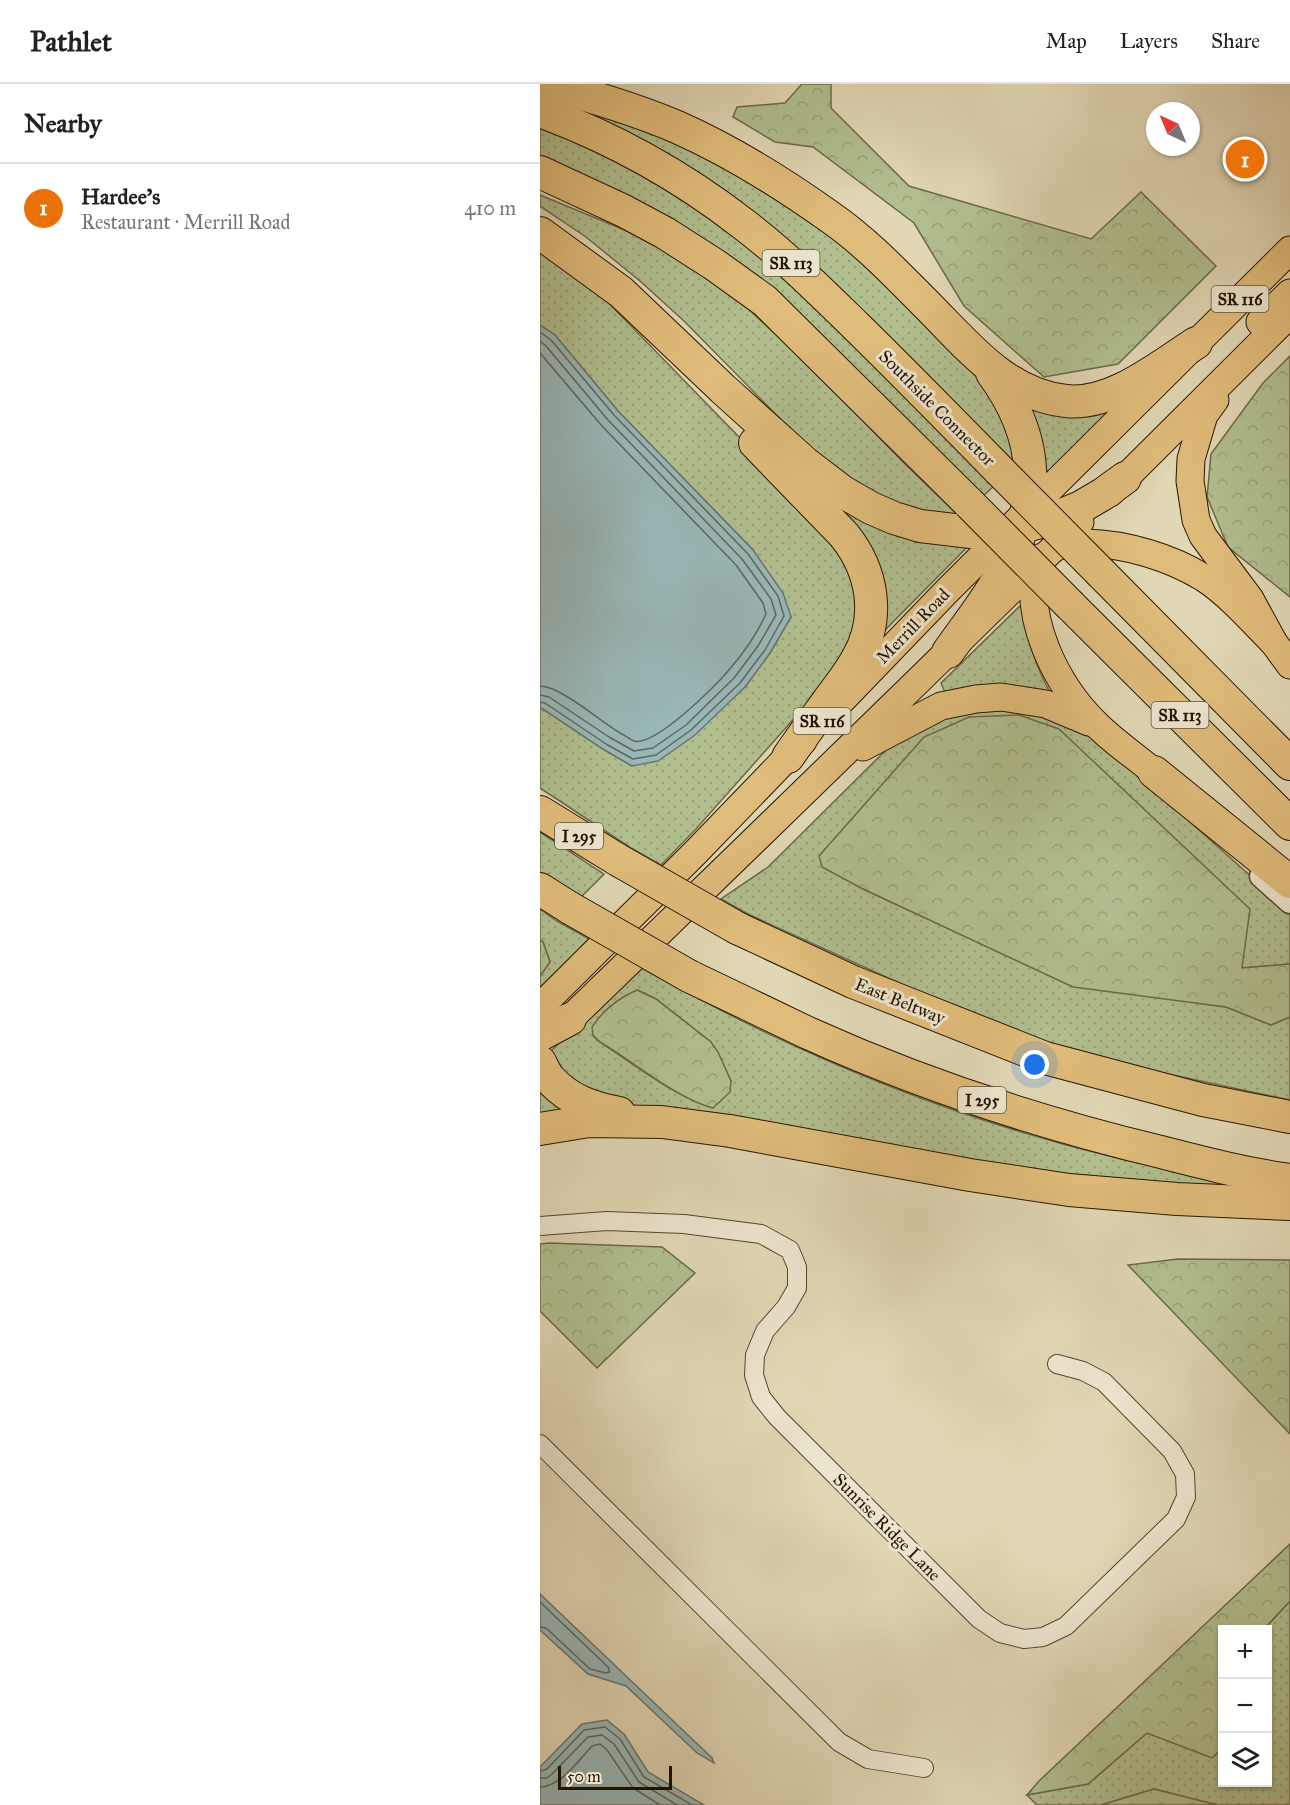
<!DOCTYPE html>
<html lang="en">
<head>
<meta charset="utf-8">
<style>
	:root { --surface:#fff; --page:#f2f2f2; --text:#222; --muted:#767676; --line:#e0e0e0; --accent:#8f2418 }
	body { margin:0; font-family:"IM FELL Great Primer",serif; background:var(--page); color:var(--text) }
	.controls { position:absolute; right:18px; bottom:18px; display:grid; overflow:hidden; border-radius:0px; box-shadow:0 2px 4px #0004 }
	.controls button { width:54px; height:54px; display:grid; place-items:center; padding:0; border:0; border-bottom:2px solid var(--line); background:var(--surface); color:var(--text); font:30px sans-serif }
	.compass { position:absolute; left:606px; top:18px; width:54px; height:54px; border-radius:50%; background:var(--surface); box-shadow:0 2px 4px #0004; rotate:316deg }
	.scale { position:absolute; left:18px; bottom:15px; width:114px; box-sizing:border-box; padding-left:6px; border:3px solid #271400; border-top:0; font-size:16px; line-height:21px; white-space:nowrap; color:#271400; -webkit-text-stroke:4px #ece5ce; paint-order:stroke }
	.you { position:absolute; left:495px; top:981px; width:21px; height:21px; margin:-15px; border:4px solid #fff; border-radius:50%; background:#1a73e8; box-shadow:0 0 0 9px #1a73e833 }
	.badge { display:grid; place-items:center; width:39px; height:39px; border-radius:50%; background:var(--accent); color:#fff; font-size:20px; font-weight:700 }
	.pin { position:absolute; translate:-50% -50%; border:3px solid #fff; box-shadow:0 2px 6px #0006 }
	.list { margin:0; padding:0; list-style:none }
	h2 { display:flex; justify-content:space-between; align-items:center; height:78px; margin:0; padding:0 24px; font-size:26px }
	h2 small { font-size:20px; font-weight:400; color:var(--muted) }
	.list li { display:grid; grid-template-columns:39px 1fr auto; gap:18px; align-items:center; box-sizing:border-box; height:90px; padding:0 24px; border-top:2px solid var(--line) }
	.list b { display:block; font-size:22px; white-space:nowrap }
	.list p { margin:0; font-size:20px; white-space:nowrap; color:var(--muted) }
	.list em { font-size:20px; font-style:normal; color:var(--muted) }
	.icon { flex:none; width:33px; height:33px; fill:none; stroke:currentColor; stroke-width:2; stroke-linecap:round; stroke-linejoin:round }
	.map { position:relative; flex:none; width:750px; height:1721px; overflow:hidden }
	header { display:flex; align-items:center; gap:36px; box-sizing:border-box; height:84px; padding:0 30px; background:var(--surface); border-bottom:2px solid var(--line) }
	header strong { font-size:28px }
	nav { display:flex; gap:33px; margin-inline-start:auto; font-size:21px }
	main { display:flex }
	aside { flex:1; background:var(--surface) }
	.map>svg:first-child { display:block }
	.grass { fill:url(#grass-dots); stroke:#6c6947; stroke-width:1.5; fill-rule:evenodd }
	.forest { fill:url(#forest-crowns); stroke:#6c6947; stroke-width:1.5 }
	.water { fill:#98b7b7; stroke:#6b766e; stroke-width:1.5 }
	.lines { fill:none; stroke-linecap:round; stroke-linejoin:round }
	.shore { stroke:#60665c; stroke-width:1.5 }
	.minor-casing { stroke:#56452d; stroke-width:20 }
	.tertiary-casing { stroke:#56452d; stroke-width:25 }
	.primary-casing { stroke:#271400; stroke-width:29 }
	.motorway-casing { stroke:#271400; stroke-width:34 }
	.minor { stroke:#ece5ce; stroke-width:18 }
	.tertiary { stroke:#ece5ce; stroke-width:22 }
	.primary { stroke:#e0bc7a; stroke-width:27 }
	.motorway { stroke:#e0bc7a; stroke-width:32 }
	.motorway-bridge-casing { stroke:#271400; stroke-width:34; stroke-linecap:butt }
	.motorway-bridge { stroke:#e0bc7a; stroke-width:32 }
	.labels { text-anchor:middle; stroke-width:6; stroke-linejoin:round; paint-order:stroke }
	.shield { fill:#ece5ce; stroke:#62533e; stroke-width:1.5 }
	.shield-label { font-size:16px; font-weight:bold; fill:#271400 }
	.street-label { font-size:18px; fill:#271400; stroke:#ece5ce }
</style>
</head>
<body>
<header>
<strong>Pathlet</strong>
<nav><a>Map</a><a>Layers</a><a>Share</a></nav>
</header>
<main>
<aside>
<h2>Nearby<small></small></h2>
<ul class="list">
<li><span class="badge" style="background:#e8710a">1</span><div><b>Hardee's</b><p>Restaurant · Merrill Road</p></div><em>410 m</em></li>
</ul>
</aside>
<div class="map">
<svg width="750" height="1721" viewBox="0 0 750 1721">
	<defs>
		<pattern id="grass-dots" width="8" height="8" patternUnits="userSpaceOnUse" patternTransform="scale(1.5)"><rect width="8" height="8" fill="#b1be8e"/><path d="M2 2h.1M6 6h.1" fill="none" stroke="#98a279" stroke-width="1.8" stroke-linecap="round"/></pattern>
		<pattern id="forest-crowns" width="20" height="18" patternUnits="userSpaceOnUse" patternTransform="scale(1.5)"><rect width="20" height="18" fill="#b1be8e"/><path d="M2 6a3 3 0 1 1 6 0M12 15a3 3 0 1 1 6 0" fill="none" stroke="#98a279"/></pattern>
	</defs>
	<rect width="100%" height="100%" fill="#e1d7b4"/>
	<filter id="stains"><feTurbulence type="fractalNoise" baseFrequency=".00333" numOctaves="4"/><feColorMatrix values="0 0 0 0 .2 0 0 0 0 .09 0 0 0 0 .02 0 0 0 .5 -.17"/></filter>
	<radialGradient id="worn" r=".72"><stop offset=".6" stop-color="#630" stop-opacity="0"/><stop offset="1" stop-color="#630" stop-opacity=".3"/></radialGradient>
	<g class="grass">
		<polygon points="4,9 146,59 281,138 449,300 482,386 386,290"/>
		<polygon points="0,40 106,89 233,179 455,401 441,414 349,321 0,78"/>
		<polygon points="0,111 87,147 129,169 157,188 208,225 259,271 362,377 427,440 338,419 272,367 144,237 100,197 46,153 0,122"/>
		<polygon points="0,161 59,209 240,395 300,460 322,525 306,570 290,594 156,745 121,781 91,764 0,704 0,623 63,665 92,682 205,603 230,569 251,533 213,466 78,327 15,251 0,241"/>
		<polygon points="490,321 574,323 506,392"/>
		<polygon points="302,426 304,426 428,462 341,550 299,428"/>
		<path d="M482,520c4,34 13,62 30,92l-106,-1 -5,-12z"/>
		<polygon points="471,622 549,648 750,827 750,880 702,884 321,804 425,852 619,913 686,923 731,941 750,933 750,1016 614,987 503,957 434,933 210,831 181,815 228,783 346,666 425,623"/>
		<polygon points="0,748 64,790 39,815 0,791"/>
		<polygon points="0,825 17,837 53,857 0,910 0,892 10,878 3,858 0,856"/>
		<path d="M98,882c151,85 314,153 483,193 56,13 113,24 169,35l-165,-5 -433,-72 -112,-22 -32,-41zM97,906l19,9 55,43 20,39 -18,27c-35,-9 -81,-45 -113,-66l-7,-6z"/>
		<polygon points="0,999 37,1028 0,1036"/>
		<polygon points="750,1517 750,1721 677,1721 614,1705 561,1721 497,1721 487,1711 548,1700 607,1649 672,1673 682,1665 682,1698 728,1698 728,1546 724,1545"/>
	</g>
	<g class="forest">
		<polygon points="262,0 291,0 291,24 369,102 551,155 601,108 676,182 578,280 504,293 424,222 374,139 273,63 235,58 193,33 197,23 245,19"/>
		<polygon points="750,272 750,513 688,463 667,413 671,370 723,299"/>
		<polygon points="479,631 519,645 710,825 702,884 750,880 750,933 731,941 686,923 533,903 321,804 282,783 279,772 384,653 429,633"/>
		<polygon points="0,856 3,858 10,878 0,892"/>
		<path d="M97,906l19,9 55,43 7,10 13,29 -1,11 -17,16c-37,-10 -79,-46 -113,-66l-7,-7 -1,-8c12,-18 26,-29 45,-37z"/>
		<polygon points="9,1159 122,1163 155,1189 57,1284 0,1227 0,1160"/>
		<polygon points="638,1175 750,1176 750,1350 588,1181"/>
		<polygon points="750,1460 750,1517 724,1545 682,1546 682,1665 672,1674 607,1649 548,1700 487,1711 499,1697"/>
		<polygon points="614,1705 677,1721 561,1721"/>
	</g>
	<g class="water">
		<polygon points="0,241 15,251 78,327 213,466 243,509 251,533 230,569 205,603 155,651 118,677 92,682 63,665 0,623"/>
		<polygon points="0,1510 172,1674 174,1679 157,1669 86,1602 48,1590 0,1546"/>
		<polygon points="67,1636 84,1650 108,1688 164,1721 0,1721 0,1683 42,1640"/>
	</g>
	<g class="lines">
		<g class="shore">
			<polyline points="0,248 11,256 74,331 208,470 238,512 244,532 225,566 200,599 151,646 116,671 93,675 66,660 5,619 0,618"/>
			<polyline points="0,257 6,262 68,336 202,475 231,515 236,531 218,562 194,594 146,641 113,664 94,667 69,653 9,613 0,611"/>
			<path d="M0,269l62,73 134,139 27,38 3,11c-9,20 -23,40 -38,57 -13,16 -74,76 -94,70 -3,-1 -8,-5 -12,-7 -20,-11 -61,-48 -82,-48"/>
			<polyline points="0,1518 69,1584 69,1588 66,1589 50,1585 6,1544 0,1543"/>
			<polyline points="0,1687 7,1685 44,1646 65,1643 80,1655 104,1693 152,1721"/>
			<polyline points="0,1694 7,1694 12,1690 48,1653 62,1651 74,1660 99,1698 137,1721"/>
			<path d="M0,1703c20,0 39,-27 52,-41l8,-2 7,6 26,38 27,17"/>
		</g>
		<defs>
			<g id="minor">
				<polyline points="0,1142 67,1137 144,1140 221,1150 250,1166 257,1183 257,1204 246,1223 225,1247 215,1271 214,1291 221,1313 237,1333 439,1535 460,1549 484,1555 503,1553 526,1542 636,1435 646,1413 645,1390 632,1367 564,1298 543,1287 517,1280"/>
				<polyline points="0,1360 299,1658 328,1675 384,1684"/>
			</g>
			<polyline id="tertiary" points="721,792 750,818"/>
			<g id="primary">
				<polyline points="720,238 750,209"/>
				<polyline points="675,316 664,331 651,375 650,397 656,436 663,452 710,515 734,559 750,581"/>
				<polyline points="570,409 750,230"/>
				<path d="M519,462c9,-1 18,-3 27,-3 40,1 84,14 118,35 26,17 48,43 70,65"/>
				<path d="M498,474c-17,58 18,127 59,167 17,17 38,31 57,47"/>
				<polyline points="302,616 408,506 750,166"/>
				<polyline points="323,663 401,622 436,615 461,613 506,620 549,638"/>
				<polyline points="0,923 155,769 263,657"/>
				<path d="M30,935c170,-165 341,-330 510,-497"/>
			</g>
			<g id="motorway">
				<path d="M7,0c44,12 88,25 130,43 54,24 104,55 153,90 36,25 66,57 97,88 40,40 79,90 139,96 46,5 94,-35 130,-58"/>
				<path d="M0,27c73,27 140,64 202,112 41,31 77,67 114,103 49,48 97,97 144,145"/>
				<polyline points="0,88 84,127 125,149 175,181 225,217 429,419"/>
				<polyline points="0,149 81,208 183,305 265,379 303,408 331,424 354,434 380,442 431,448 449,449 466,447 512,435 541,423 563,410 585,394"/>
				<path d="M215,359l89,92c29,36 37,83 13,124 -8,15 -19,28 -29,42 -13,18 -27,37 -40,56"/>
				<polyline points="562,490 750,680"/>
				<polyline points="531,522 750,740"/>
				<path d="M408,568c19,-27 40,-53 55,-81 39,-70 37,-133 -11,-198"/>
				<polyline points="614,688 750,798"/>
				<polyline points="0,728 78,776"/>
				<polyline points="0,805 30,824"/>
				<polyline points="197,844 313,898 505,974 663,1016 750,1033"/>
				<path d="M149,892c40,19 79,38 119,57 113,51 232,90 353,119 43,11 85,22 129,28"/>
				<polyline points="0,951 30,935"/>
				<path d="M0,978c3,6 6,13 10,17 18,21 43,29 69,34"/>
				<polyline points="0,1045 49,1037 122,1038 190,1047 430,1091 529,1106 637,1115 750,1120"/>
			</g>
		</defs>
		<use href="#minor" class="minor-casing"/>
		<use href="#tertiary" class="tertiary-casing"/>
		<use href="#primary" class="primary-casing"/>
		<use href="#motorway" class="motorway-casing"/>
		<use href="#minor" class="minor"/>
		<use href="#tertiary" class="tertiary"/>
		<use href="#primary" class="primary"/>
		<use href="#motorway" class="motorway"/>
		<defs>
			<g id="motorway-bridge">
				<polyline points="460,387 562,490"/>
				<polyline points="429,419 531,522"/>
				<polyline points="78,776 197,844"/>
				<polyline points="30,824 149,892"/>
			</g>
		</defs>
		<use href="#motorway-bridge" class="motorway-bridge-casing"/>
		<use href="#motorway-bridge" class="motorway-bridge"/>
	</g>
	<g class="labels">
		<g class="shield">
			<rect x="222.5" y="166" width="57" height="26" rx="4.5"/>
			<rect x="671.5" y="202" width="57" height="26" rx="4.5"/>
			<rect x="611.5" y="618" width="57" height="26" rx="4.5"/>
			<rect x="253.5" y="624" width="57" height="26" rx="4.5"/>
			<rect x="15" y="739" width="48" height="26" rx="4.5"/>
			<rect x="418" y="1003" width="48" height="26" rx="4.5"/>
		</g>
		<g class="shield-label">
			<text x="251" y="185">SR 113</text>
			<text x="700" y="221">SR 116</text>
			<text x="640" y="637">SR 113</text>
			<text x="282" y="643">SR 116</text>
			<text x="39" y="758">I 295</text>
			<text x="442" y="1022">I 295</text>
		</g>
		<g class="street-label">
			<text transform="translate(397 324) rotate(45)" y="6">Southside Connector</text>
			<text transform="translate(373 542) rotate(-46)" y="6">Merrill Road</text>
			<text transform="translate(360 917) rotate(22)" y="6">East Beltway</text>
			<text transform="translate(347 1443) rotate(45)" y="6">Sunrise Ridge Lane</text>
		</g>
	</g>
	<rect width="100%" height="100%" filter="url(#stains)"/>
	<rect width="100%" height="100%" fill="url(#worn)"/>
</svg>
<div class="controls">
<button>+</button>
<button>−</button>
<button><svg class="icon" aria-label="layers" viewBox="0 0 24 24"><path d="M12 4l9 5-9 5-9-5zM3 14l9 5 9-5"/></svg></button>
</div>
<svg class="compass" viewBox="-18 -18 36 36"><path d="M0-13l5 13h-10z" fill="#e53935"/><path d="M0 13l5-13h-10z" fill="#767676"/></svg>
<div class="scale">50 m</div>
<div class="you"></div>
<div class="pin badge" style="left:705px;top:75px;background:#e8710a">1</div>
</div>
</main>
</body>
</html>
